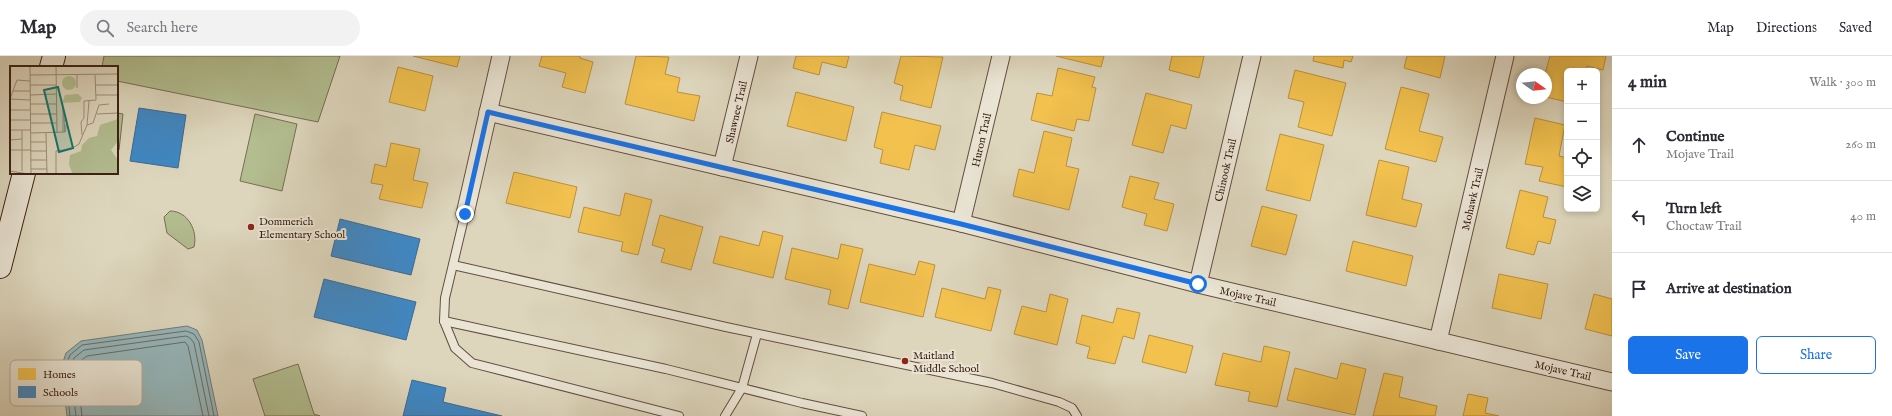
<!DOCTYPE html>
<html lang="en">
<head>
<meta charset="utf-8">
<style>
	:root { --surface:#fff; --page:#f2f2f3; --text:#2b2b33; --muted:#7c7c81; --line:#e1e1e2; --accent:#1a73e8 }
	body { margin:0; font-family:"IM FELL English",serif; background:var(--page); color:var(--text) }
	.controls { position:absolute; right:12px; top:12px; display:grid; overflow:hidden; border-radius:6px; box-shadow:0 2px 6px #0003 }
	.controls button { width:36px; height:36px; display:grid; place-items:center; padding:0; border:0; border-bottom:1px solid var(--line); background:var(--surface); color:var(--text); font:20px sans-serif }
	.compass { position:absolute; left:1516px; top:12px; width:36px; height:36px; border-radius:50%; background:var(--surface); box-shadow:0 2px 6px #0003; rotate:104deg }
	.stop { position:absolute; width:12px; height:12px; margin:-9px; border:3px solid #1a73e8; border-radius:50%; background:#fff }
	.stop.end { background:#1a73e8; border-color:#fff; box-shadow:0 1px 4px #0008 }
	.list { margin:0; padding:0; list-style:none }
	h2 { display:flex; justify-content:space-between; align-items:center; height:52px; margin:0; padding:0 16px; font-size:17px }
	h2 small { font-size:13px; font-weight:400; color:var(--muted) }
	.list li { display:grid; grid-template-columns:26px 1fr auto; gap:12px; align-items:center; box-sizing:border-box; height:72px; padding:0 16px; border-top:1px solid var(--line) }
	.list b { display:block; font-size:15px; white-space:nowrap }
	.list p { margin:0; font-size:13px; white-space:nowrap; color:var(--muted) }
	.list em { font-size:13px; font-style:normal; color:var(--muted) }
	.actions { display:flex; gap:8px; padding:12px 16px }
	.actions a { flex:1; padding:9px 0; border:1px solid var(--accent); border-radius:6px; text-align:center; font-size:14px; color:var(--accent) }
	.actions .main { background:var(--accent); color:#fff }
	.icon { flex:none; width:22px; height:22px; fill:none; stroke:currentColor; stroke-width:2; stroke-linecap:round; stroke-linejoin:round }
	.map { position:relative; flex:none; width:1612px; height:360px; overflow:hidden }
	header { display:flex; align-items:center; gap:24px; box-sizing:border-box; height:56px; padding:0 20px; background:var(--surface); border-bottom:1px solid var(--line) }
	header strong { font-size:19px }
	nav { display:flex; gap:22px; margin-inline-start:auto; font-size:14px }
	.search { width:280px; height:36px; background:var(--page); display:flex; align-items:center; gap:10px; box-sizing:border-box; padding:0 14px; border-radius:22px; color:var(--muted); font-size:15px }
	main { display:flex }
	aside { flex:1; background:var(--surface) }
	.map>svg:first-child { display:block }
	.green { fill:#b2bd90; stroke:#776e52 }
	.water { fill:#96b7bb; stroke:#727b79 }
	.homes { fill:#f2c14e; stroke:#bb913d }
	.schools { fill:#3f88c5; stroke:#3e6990 }
	.lines { fill:none; stroke-linecap:round; stroke-linejoin:round }
	.shore { stroke:#696c68; stroke-width:1 }
	.lane-casing { stroke:#644e3f; stroke-width:10 }
	.street-casing { stroke:#644e3f; stroke-width:19 }
	.secondary-casing { stroke:#3c2015; stroke-width:24 }
	.lane { stroke:#e9e4d4; stroke-width:8 }
	.street { stroke:#e9e4d4; stroke-width:17 }
	.secondary { stroke:#e9e4d4; stroke-width:22 }
	.route { stroke:#1a73e8; stroke-width:5 }
	.poi-dot { fill:#8f2418; stroke:#e9e4d4; stroke-width:1.5 }
	.labels { text-anchor:middle; stroke-width:4; stroke-linejoin:round; paint-order:stroke }
	.street-label { font-size:11px; fill:#3c2015; stroke:#e9e4d4 }
	.poi-label { font-size:11px; fill:#3c2015; stroke:#e9e4d4; text-anchor:start }
	.inset-road { fill:none; stroke:#9d8d7a; stroke-width:1 }
	.view { fill:#0f766e; fill-opacity:0.15; stroke:#0f766e; stroke-width:2 }
	.inset-edge { fill:none; stroke:#3c2015; stroke-width:2 }
	.key { fill:#e9e4d4; stroke:#b5a99b; stroke-width:1 }
	.key-label { font-size:11px; fill:#3c2015 }
</style>
</head>
<body>
<header>
<strong>Map</strong>
<div class="search"><svg class="icon" aria-label="search" viewBox="0 0 24 24"><circle cx="10" cy="10" r="6"/><path d="M15 15l6 6"/></svg>Search here</div>
<nav><a>Map</a><a>Directions</a><a>Saved</a></nav>
</header>
<main>
<div class="map">
<svg width="1612" height="360" viewBox="0 0 1612 360">
	<rect width="100%" height="100%" fill="#ddd6bd"/>
	<filter id="stains"><feTurbulence type="fractalNoise" baseFrequency=".005" numOctaves="4"/><feColorMatrix values="0 0 0 0 .2 0 0 0 0 .09 0 0 0 0 .02 0 0 0 .5 -.17"/></filter>
	<radialGradient id="worn" r=".72"><stop offset=".6" stop-color="#630" stop-opacity="0"/><stop offset="1" stop-color="#630" stop-opacity=".3"/></radialGradient>
	<g class="green">
		<polygon points="104,0 340,0 318,66 117,25 117,11 102,11"/>
		<polygon points="117,57 123,58 119,94 117,93"/>
		<polygon points="255,58 297,68 282,135 240,125"/>
		<path d="M170,155c18,0 28,20 24,36l-6,2 -21,-16 -3,-16z"/>
		<polygon points="298,308 314,358 320,360 265,360 253,323"/>
	</g>
	<polygon class="water" points="187,270 197,274 202,284 218,360 67,360 61,312 66,297 81,285"/>
	<g class="homes">
		<polygon points="413,0 460,0 457,11"/>
		<polygon points="542,0 580,0 580,2 593,6 585,37 562,31 566,17 539,10"/>
		<polygon points="636,0 669,1 665,18 680,22 677,36 700,40 694,65 625,48"/>
		<polygon points="796,0 849,0 846,12 822,6 819,19 793,12"/>
		<polygon points="901,0 943,1 931,52 900,44 903,30 894,27"/>
		<polygon points="1056,0 1104,0 1101,11"/>
		<polygon points="1172,0 1204,0 1199,22 1169,14"/>
		<polygon points="1314,0 1353,0 1351,6 1344,4 1343,12 1313,5"/>
		<polygon points="1407,0 1445,0 1440,22 1404,12"/>
		<polygon points="1550,0 1606,0 1603,14 1587,10 1586,15 1567,15 1567,46 1546,41 1545,18"/>
		<polygon points="398,11 433,20 425,55 389,46"/>
		<polygon points="1058,12 1095,21 1092,31 1096,32 1089,65 1077,63 1074,75 1031,64 1037,37 1052,40"/>
		<polygon points="1295,14 1346,27 1332,80 1298,71 1304,46 1288,42"/>
		<polygon points="1401,31 1429,38 1419,75 1443,81 1436,106 1385,93"/>
		<polygon points="796,36 854,51 846,85 787,70"/>
		<polygon points="1146,37 1192,49 1186,73 1171,69 1163,97 1132,89"/>
		<polygon points="882,56 941,70 935,94 915,89 909,114 880,107 883,94 874,91"/>
		<polygon points="1535,62 1565,69 1559,100 1567,102 1567,131 1539,125 1543,111 1525,108"/>
		<polygon points="1044,75 1072,82 1066,110 1079,113 1069,154 1013,140 1019,113 1034,117"/>
		<polygon points="1280,78 1324,89 1310,145 1266,134"/>
		<polygon points="391,87 420,93 413,124 428,127 422,152 379,143 383,129 371,127 375,108 386,111"/>
		<polygon points="1379,104 1409,111 1402,143 1422,148 1416,171 1366,159"/>
		<polygon points="514,116 577,131 570,162 506,147"/>
		<polygon points="1130,120 1159,127 1154,143 1174,148 1167,175 1144,169 1147,158 1122,151"/>
		<polygon points="1520,134 1548,141 1543,161 1556,164 1550,188 1538,185 1534,199 1506,192"/>
		<polygon points="625,137 652,144 638,199 621,195 623,186 578,176 584,151 620,160"/>
		<polygon points="1262,150 1297,159 1286,199 1251,190"/>
		<polygon points="660,159 703,171 691,214 661,206 665,193 652,189"/>
		<polygon points="763,175 783,180 773,222 713,207 720,180 759,190"/>
		<polygon points="1353,185 1413,200 1406,230 1346,215"/>
		<polygon points="841,188 863,193 848,253 828,248 831,234 785,223 792,192 838,203"/>
		<polygon points="919,205 935,209 923,261 860,246 869,208 915,219"/>
		<polygon points="1499,218 1548,228 1541,263 1492,252"/>
		<polygon points="988,231 1001,234 991,275 935,261 942,232 985,243"/>
		<polygon points="1050,238 1068,243 1057,289 1014,278 1022,250 1046,256"/>
		<polygon points="1594,238 1612,243 1612,280 1585,273"/>
		<polygon points="1117,252 1140,257 1134,283 1123,280 1115,308 1087,302 1090,291 1076,287 1082,259 1113,267"/>
		<polygon points="1149,279 1193,290 1186,317 1142,306"/>
		<polygon points="1264,290 1290,296 1277,351 1248,345 1250,336 1215,329 1223,297 1261,306"/>
		<polygon points="1341,307 1366,313 1355,359 1287,344 1295,312 1337,323"/>
		<polygon points="1384,317 1403,321 1399,341 1437,350 1435,360 1373,360"/>
		<polygon points="1468,338 1488,342 1485,357 1499,360 1463,360"/>
	</g>
	<g class="schools">
		<polygon points="139,52 186,59 178,112 130,105"/>
		<polygon points="340,163 420,183 411,219 331,200"/>
		<polygon points="324,223 416,246 406,284 314,261"/>
		<polygon points="412,324 446,332 443,346 502,360 403,360"/>
	</g>
	<g class="lines">
		<g class="shore">
			<polyline points="70,360 65,312 70,299 82,289 186,275 194,278 199,286 214,360"/>
			<polyline points="76,360 70,313 74,302 84,294 186,280 190,282 194,287 209,360"/>
			<polyline points="82,360 77,314 79,306 87,300 185,286 188,290 203,360"/>
		</g>
		<defs>
			<g id="lane">
				<polyline points="465,158 445,242 444,265 455,292 472,307 679,360"/>
				<polyline points="453,209 726,271 992,327 1059,346 1072,352 1077,360"/>
				<polyline points="444,265 666,313 802,347 862,360"/>
				<polyline points="725,360 742,332 757,278"/>
			</g>
			<g id="street">
				<polyline points="488,56 961,167 1198,228 1612,326"/>
				<polyline points="722,111 749,0"/>
				<polyline points="465,158 501,0"/>
				<polyline points="961,167 1001,0"/>
				<polyline points="1198,228 1252,0"/>
				<polyline points="1438,285 1505,0"/>
			</g>
			<g id="secondary">
				<polyline points="51,11 54,0"/>
				<polyline points="0,211 24,117"/>
			</g>
		</defs>
		<use href="#lane" class="lane-casing"/>
		<use href="#street" class="street-casing"/>
		<use href="#secondary" class="secondary-casing"/>
		<use href="#lane" class="lane"/>
		<use href="#street" class="street"/>
		<use href="#secondary" class="secondary"/>
	</g>
	<g class="lines">
		<polyline class="route" points="465,158 488,56 961,168 1198,228"/>
	</g>
	<g class="poi-dot">
		<circle cx="251" cy="171" r="4"/>
		<circle cx="905" cy="305" r="4"/>
	</g>
	<g class="labels">
		<g class="street-label">
			<text transform="translate(736 56) rotate(-77)" y="4">Shawnee Trail</text>
			<text transform="translate(981 84) rotate(-77)" y="4">Huron Trail</text>
			<text transform="translate(1225 114) rotate(-77)" y="4">Chinook Trail</text>
			<text transform="translate(1472 143) rotate(-77)" y="4">Mohawk Trail</text>
			<text transform="translate(1248 240) rotate(13)" y="4">Mojave Trail</text>
			<text transform="translate(1563 314) rotate(13)" y="4">Mojave Trail</text>
		</g>
		<g class="poi-label">
			<text x="259" y="169">Dommerich<tspan x="259" dy="13">Elementary School</tspan></text>
			<text x="913" y="303">Maitland<tspan x="913" dy="13">Middle School</tspan></text>
		</g>
	</g>
	<g transform="translate(10 10)">
		<rect width="108" height="108" fill="#ddd6bd"/>
		<path d="M52 17a7 7 0 1 1 14 0a7 7 0 1 1-14 0ZM68,28l4,4 -2,4 -18,1 3,-8zM108,53v22l-7,9 7,10v14l-46,-1 -3,-9 1,-9 11,-4 1,-6 7,-7 8,-2 3,-11z" fill="#b2bd90"/>
		<path class="inset-road" d="M20,0l1,108M46,0l1,67M20,9l88,-1M67,9v13M20,19h26M85,19h23M3,25h17M20,29l27,-1M86,29h22M0,33l7,-19 13,1M0,33l20,1M20,38h27M0,44h20M21,48h26M87,48l21,-1M0,54h21M21,57h26M77,59l6,-2 6,-18 10,-1M0,64h21M53,66v-25l2,25M21,67l34,-1 2,-11 -3,-1M36,67l1,41M72,69l-1,-13 3,-4v-17l12,-1 -1,-25M0,74l12,-1M21,76h15M0,84h21M21,85h15M21,94h15M21,103h16M0,105l19,3M12,105v-41M46,108v-23l15,-2 8,-5 8,-19 2,-24"/>
		<path class="view" d="M48,21l15,61 -14,4 -15,-62z"/>
		<rect width="108" height="108" class="inset-edge"/>
	</g>
	<rect x="10" y="304" width="132" height="46" rx="6" class="key"/>
	<rect x="18" y="312" width="18" height="12" fill="#f2c14e"/>
	<rect x="18" y="330" width="18" height="12" fill="#3f88c5"/>
	<g class="key-label">
		<text x="43" y="322">Homes</text>
		<text x="43" y="340">Schools</text>
	</g>
	<rect width="100%" height="100%" filter="url(#stains)"/>
	<rect width="100%" height="100%" fill="url(#worn)"/>
</svg>
<div class="controls">
<button>+</button>
<button>−</button>
<button><svg class="icon" aria-label="locate" viewBox="0 0 24 24"><circle cx="12" cy="12" r="6"/><path d="M12 2v4M12 18v4M2 12h4M18 12h4"/></svg></button>
<button><svg class="icon" aria-label="layers" viewBox="0 0 24 24"><path d="M12 4l9 5-9 5-9-5zM3 14l9 5 9-5"/></svg></button>
</div>
<svg class="compass" viewBox="-18 -18 36 36"><path d="M0-13l5 13h-10z" fill="#e53935"/><path d="M0 13l5-13h-10z" fill="#7c7c81"/></svg>
<div class="stop" style="left:1198px;top:228px"></div>
<div class="stop end" style="left:465px;top:158px"></div>
</div>
<aside>
<h2>4 min<small>Walk · 300 m</small></h2>
<ul class="list">
<li><svg class="icon" aria-label="ahead" viewBox="0 0 24 24"><path d="M12 20V5M6 11l6-6 6 6"/></svg><div><b>Continue</b><p>Mojave Trail</p></div><em>260 m</em></li>
<li><svg class="icon" aria-label="left" viewBox="0 0 24 24"><path d="M17 20v-9H6M10 6l-5 5 5 5"/></svg><div><b>Turn left</b><p>Choctaw Trail</p></div><em>40 m</em></li>
<li><svg class="icon" aria-label="arrive" viewBox="0 0 24 24"><path d="M6 21V4h12l-3 4 3 4H6"/></svg><div><b>Arrive at destination</b></div></li>
</ul>
<div class="actions"><a class="main">Save</a><a>Share</a></div>
</aside>
</main>
</body>
</html>
